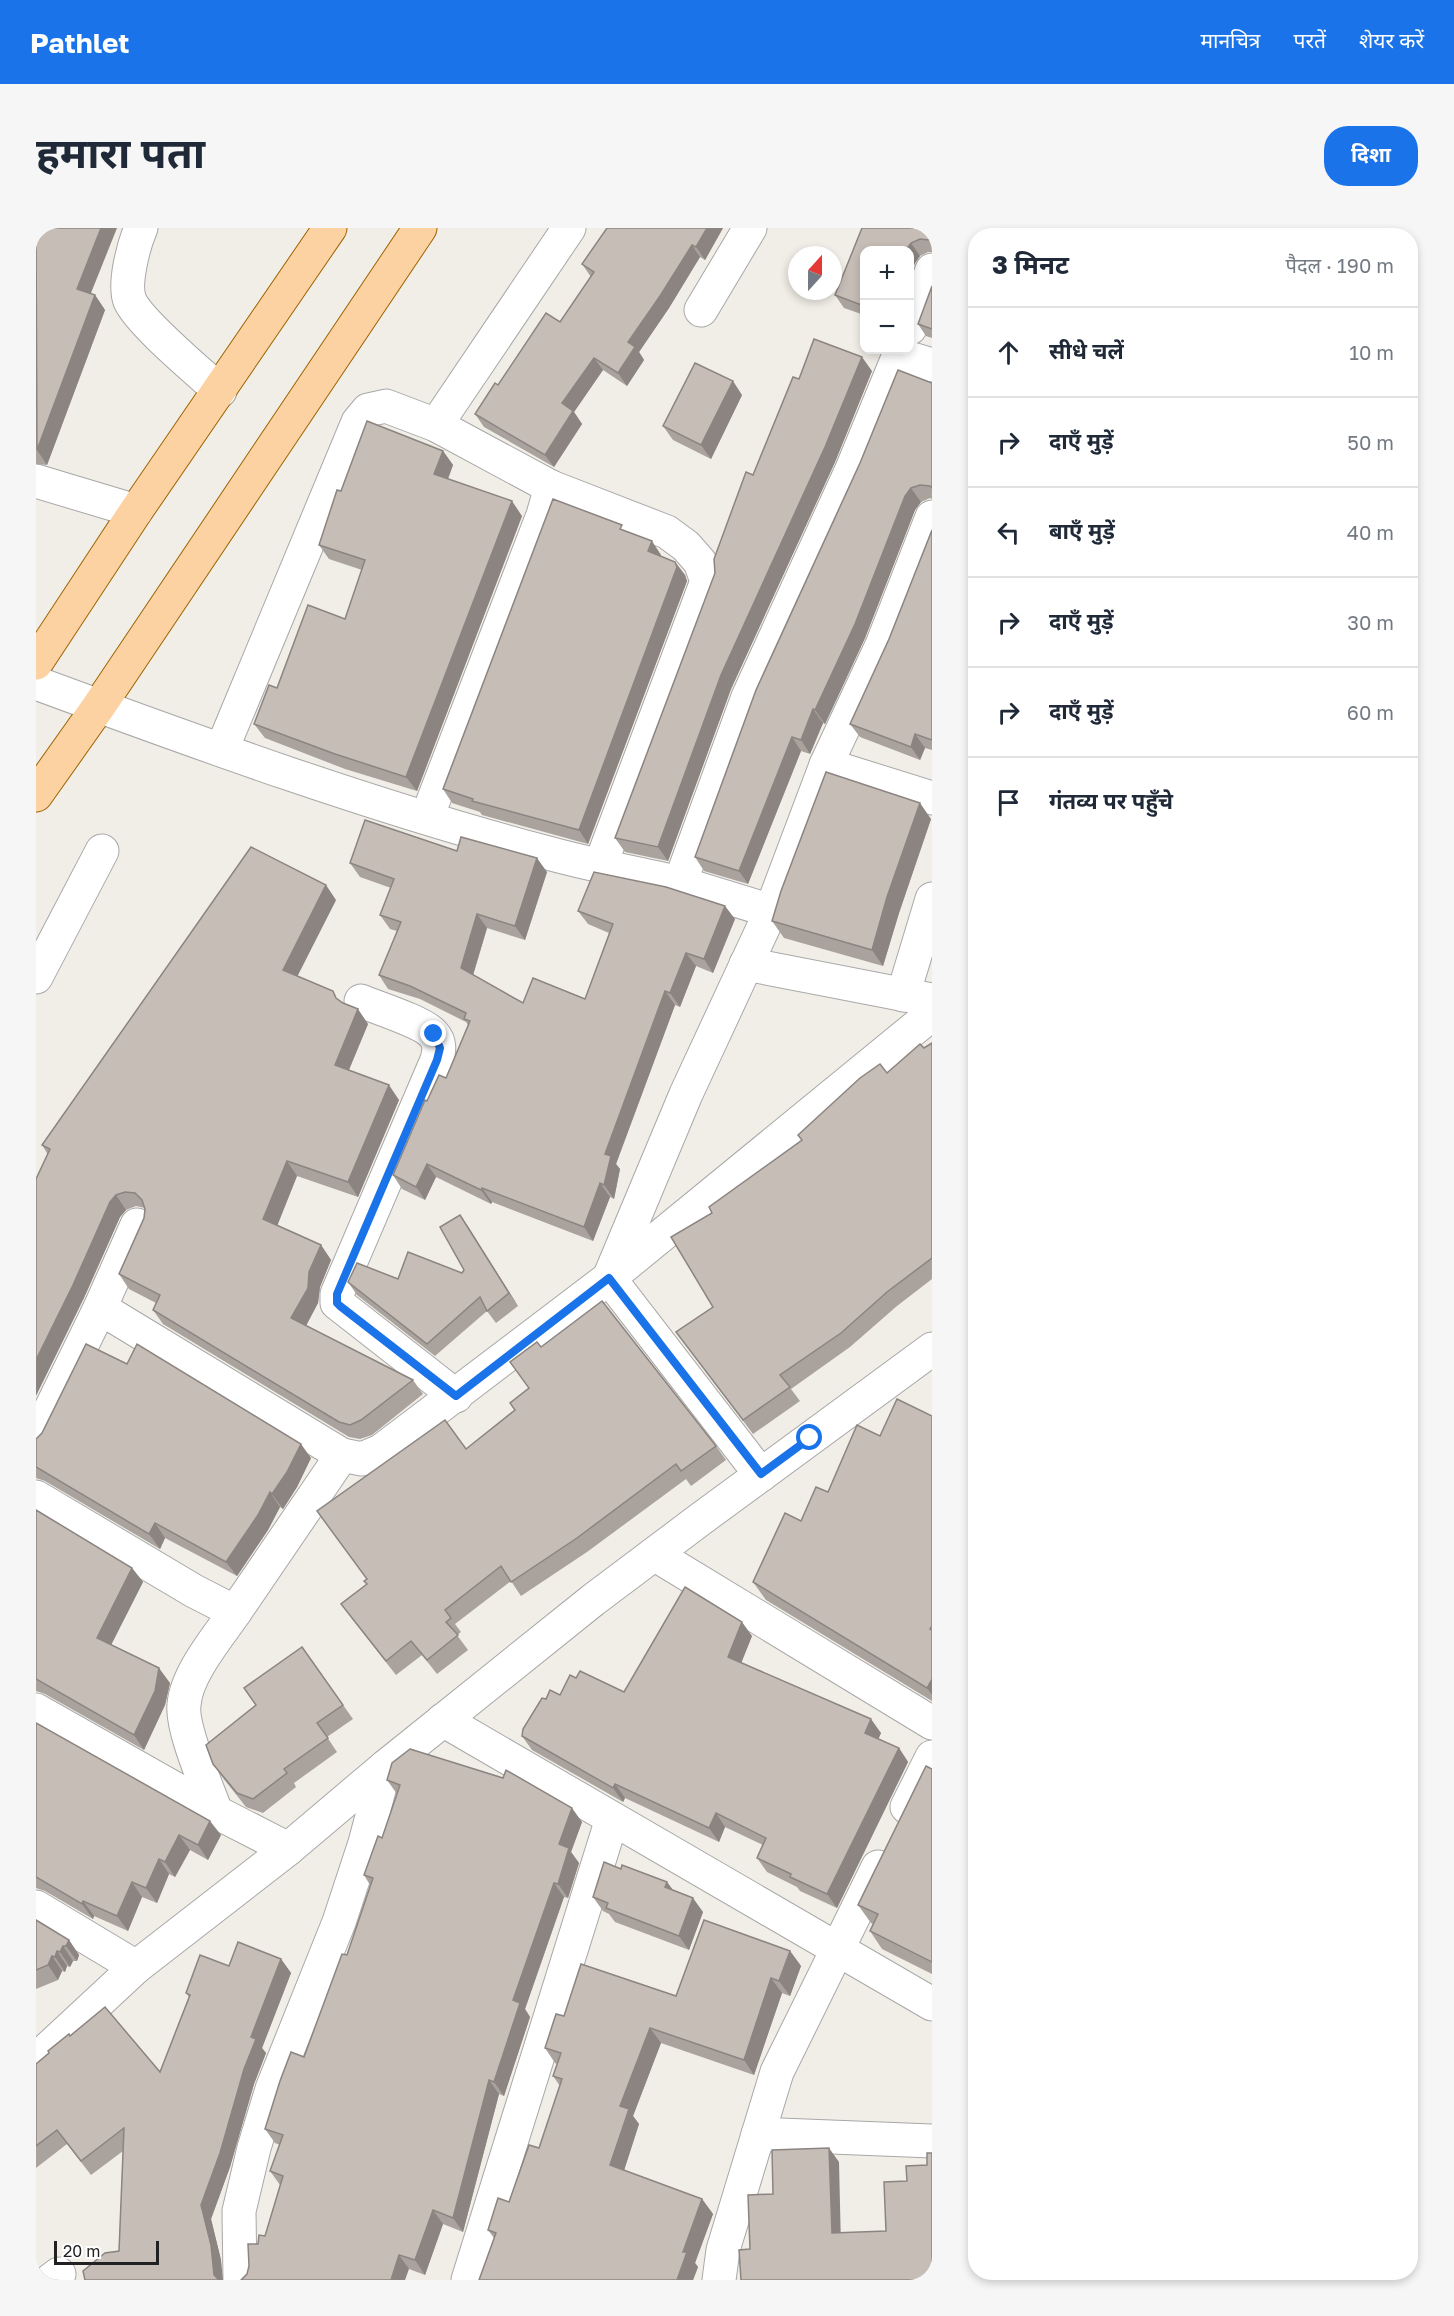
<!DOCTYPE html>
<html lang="hi">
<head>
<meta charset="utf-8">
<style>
	:root { --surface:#fff; --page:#f6f6f7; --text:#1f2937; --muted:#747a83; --line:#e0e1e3; --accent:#1a73e8 }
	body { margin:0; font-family:"Golos Text","Noto Sans Devanagari",sans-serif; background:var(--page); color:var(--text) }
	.controls { position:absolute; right:18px; top:18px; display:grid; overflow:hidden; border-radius:12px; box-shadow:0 3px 9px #0003 }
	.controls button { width:54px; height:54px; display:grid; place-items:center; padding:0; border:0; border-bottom:2px solid var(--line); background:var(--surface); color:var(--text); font:30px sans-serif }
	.compass { position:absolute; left:752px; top:18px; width:54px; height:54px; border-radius:50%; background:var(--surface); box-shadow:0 3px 9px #0003; rotate:21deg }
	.scale { position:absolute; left:18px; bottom:15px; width:105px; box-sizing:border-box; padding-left:6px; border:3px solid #212121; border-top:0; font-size:16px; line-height:21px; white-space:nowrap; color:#212121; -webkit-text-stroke:4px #fff; paint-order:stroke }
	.stop { position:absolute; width:18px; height:18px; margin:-14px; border:4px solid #1a73e8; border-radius:50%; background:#fff }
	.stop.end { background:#1a73e8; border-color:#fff; box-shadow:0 2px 6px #0008 }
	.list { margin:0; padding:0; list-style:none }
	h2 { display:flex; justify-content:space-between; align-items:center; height:78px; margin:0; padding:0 24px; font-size:26px }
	h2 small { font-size:20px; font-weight:400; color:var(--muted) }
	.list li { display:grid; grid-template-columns:39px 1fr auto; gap:18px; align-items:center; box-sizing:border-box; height:90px; padding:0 24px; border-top:2px solid var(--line) }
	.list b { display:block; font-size:22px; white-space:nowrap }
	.list em { font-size:20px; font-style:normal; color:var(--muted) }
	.icon { flex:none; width:33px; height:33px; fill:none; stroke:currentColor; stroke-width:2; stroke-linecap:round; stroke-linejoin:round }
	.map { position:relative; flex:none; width:896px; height:2052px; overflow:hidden; border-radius:24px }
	header { display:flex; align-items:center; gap:36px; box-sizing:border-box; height:84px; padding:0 30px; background:var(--accent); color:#fff }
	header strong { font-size:28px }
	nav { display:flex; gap:33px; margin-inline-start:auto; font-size:21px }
	.intro { display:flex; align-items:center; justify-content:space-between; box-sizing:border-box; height:144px; padding:0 36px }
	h1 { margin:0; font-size:42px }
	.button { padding:15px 27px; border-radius:24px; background:var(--accent); color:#fff; font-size:21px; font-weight:700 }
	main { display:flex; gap:36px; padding:0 36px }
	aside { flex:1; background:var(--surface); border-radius:24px; box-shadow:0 3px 9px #0003 }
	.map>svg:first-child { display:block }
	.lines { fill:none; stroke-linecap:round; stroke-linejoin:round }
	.minor-casing { stroke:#a8a8a8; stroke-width:35 }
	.major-casing { stroke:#9d6401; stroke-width:35 }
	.minor { stroke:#fff; stroke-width:33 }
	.major { stroke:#fcd2a2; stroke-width:33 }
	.wall { fill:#aaa39d }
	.shaded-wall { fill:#8b8480 }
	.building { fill:#c6bdb7; stroke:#8b8480; stroke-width:1.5 }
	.route { stroke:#1a73e8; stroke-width:8 }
</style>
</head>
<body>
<header>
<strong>Pathlet</strong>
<nav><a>मानचित्र</a><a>परतें</a><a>शेयर करें</a></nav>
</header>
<div class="intro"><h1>हमारा पता</h1><a class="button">दिशा</a></div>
<main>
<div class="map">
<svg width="896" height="2052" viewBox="0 0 896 2052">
	<rect width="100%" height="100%" fill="#f1eee7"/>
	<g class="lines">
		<defs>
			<g id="minor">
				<path d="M105,0c-7,16 -18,56 -11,73 10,22 69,71 90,90"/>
				<polyline points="665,82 714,0"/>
				<polyline points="874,100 896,42"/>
				<polyline points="400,197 533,0"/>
				<polyline points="0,253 100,283"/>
				<polyline points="515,259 631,304 650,318 664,334 671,353 564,638"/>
				<path d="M0,455c168,62 338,124 512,170 43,12 88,20 132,30"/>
				<polyline points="186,521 322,194 332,182 350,178 400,197 515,259 507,287 391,589"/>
				<polyline points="790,537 896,570"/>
				<polyline points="735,683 644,655 712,469 816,241 863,127 896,137"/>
				<polyline points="710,736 896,772"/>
				<polyline points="0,749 66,623"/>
				<polyline points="867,767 896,671"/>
				<path d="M325,773c16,7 62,21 72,33 8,8 6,17 4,26l-100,234v9l119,93"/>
				<polyline points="577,1047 896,786"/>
				<polyline points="573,1050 650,866 735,683 790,537 846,417 896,289"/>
				<polyline points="64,1080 101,997"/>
				<polyline points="0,1211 64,1080 306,1227 326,1231 345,1223 573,1050 725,1247"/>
				<path d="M0,1269l158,94 41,21c-17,25 -49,62 -51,93 -3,23 23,82 32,107l72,37"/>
				<polyline points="618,1326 896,1495"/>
				<polyline points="199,1384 306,1227"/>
				<polyline points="0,1482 180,1584"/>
				<polyline points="407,1492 896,1776"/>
				<polyline points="871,1579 896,1529"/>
				<polyline points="0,1679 100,1739"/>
				<polyline points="0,1832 100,1739 252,1621 349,1539 557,1372 666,1290 896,1121"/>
				<polyline points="722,1906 896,1913"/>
				<polyline points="15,2052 23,2046"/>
				<polyline points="204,2052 203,1983 218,1920 236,1861 303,1694 329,1615 349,1539"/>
				<polyline points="432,2052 576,1591"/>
				<polyline points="683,2052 687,2022 741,1844 842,1639"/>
			</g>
			<g id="major">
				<polyline points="0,435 100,283 294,0"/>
				<polyline points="0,567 63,478 384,0"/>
			</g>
		</defs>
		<use href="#minor" class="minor-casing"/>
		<use href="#major" class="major-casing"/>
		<use href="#minor" class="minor"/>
		<use href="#major" class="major"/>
	</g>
	<g class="wall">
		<polygon points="0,0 55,66 59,67 69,82 11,237 0,236"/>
		<polygon points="571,0 687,0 669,32 664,29 633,80 603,124 608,132 591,158 567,142 538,184 546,196 518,239 448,199 439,186 462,157 524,94 555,49 546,36"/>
		<polygon points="826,0 896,0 896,24 892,24 884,28 879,35 873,49 873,22 828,22 828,87 808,80 799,67"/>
		<polygon points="896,58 896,110 890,108 882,96"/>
		<polygon points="836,143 799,234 695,461 632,633 589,624 579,610 717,247 763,151"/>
		<polygon points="896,155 896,271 894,270 885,274 879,282 829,410 789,496 787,495 774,526 765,523 712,656 668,643 659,629"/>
		<polygon points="706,167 675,231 637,212 627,198"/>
		<polygon points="407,223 417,237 412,251 486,288 381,563 309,541 229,510 218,496 241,460 309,391 326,342 293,331 283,317 305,263"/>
		<polygon points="896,302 896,522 889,520 884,532 824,509 814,496 853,411"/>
		<polygon points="590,304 625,327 625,328 639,334 649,347 651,353 552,616 446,587 444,584 416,575 407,561"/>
		<polygon points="895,591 863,685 847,738 748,710 736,693"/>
		<polygon points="421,623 511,644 489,712 451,700 437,747 487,775 549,771 573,705 552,696 542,683 699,691 677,745 660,738 644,779 639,777 580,936 584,941 578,971 574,969 557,1013 456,974 455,976 400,949 389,972 366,961 357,947 391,873 410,850 432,797 430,794 384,771 352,761 343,747 361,703 354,701 344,687 355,660 324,649 314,635"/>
		<polygon points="300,672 261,748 304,773 332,796 313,842 363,872 322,969 261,948 241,997 285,1017 295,1032 284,1059 282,1075 270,1098 377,1152 387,1166 336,1207 324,1211 313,1209 127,1096 117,1082 120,1075 93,1061 83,1046 108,990 109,980 100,978 90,982 84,989 47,1072 11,925 6,917"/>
		<polygon points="896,815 896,1051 861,1078 814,1119 755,1161 764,1173 717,1206 640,1104 677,1079 676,985 766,912 762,907"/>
		<polygon points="424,987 482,1078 460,1095 451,1083 399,1128 321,1067 312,1054 362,1051 426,1045 428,1042"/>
		<polygon points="505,1119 680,1218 690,1232 655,1258 650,1251 551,1324 485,1368 475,1353 419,1396 425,1404 421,1407 432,1422 401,1446 386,1427 360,1447 316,1391 305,1376 330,1357 430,1221 479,1182 493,1160"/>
		<polygon points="896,1188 896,1473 730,1372 717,1354 765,1293 844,1208"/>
		<polygon points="0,1211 275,1230 261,1259 247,1281 244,1279 232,1302 201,1348 129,1310 124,1321 9,1253 0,1250"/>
		<polygon points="0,1282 96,1340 107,1354 75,1417 134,1455 129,1477 108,1522 9,1466 0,1463"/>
		<polygon points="716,1408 705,1435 845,1505 842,1511 863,1520 872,1534 801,1680 764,1663 761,1659 731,1644 721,1630 727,1617 689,1599 683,1614 589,1570 587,1574 496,1522 486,1508 510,1471 524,1467 540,1450 588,1464"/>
		<polygon points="266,1419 317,1491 291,1509 301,1524 258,1555 260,1559 227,1585 210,1579 187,1550 177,1536 220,1477"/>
		<polygon points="0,1495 185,1607 172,1632 154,1622 139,1649 133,1646 121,1675 106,1669 92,1703 58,1688 57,1691 9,1663 0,1660"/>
		<polygon points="896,1541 896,1746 846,1721 834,1703 837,1696 835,1695 822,1677"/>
		<polygon points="351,1552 546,1594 535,1624 543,1635 532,1670 528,1669 489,1781 494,1789 468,1868 463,1866 427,2004 407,1996 389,2047 373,2041 211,2046 222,2016 229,2008 244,1957 234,1943 244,1917 239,1915 229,1901 268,1829 311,1727 334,1657 328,1647 346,1610 361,1566"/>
		<polygon points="585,1641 631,1654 637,1662 667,1684 653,1722 579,1694 573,1686 567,1683 557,1669"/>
		<polygon points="0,1692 33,1712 43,1727 41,1733 37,1733 34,1739 31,1738 29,1744 26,1743 22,1752 0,1761"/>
		<polygon points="754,1723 765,1738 754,1768 746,1765 718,1847 625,1815 597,1888 603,1896 588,1942 666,1971 677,1986 659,2035 662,2039 657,2052 443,2052 458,2010 452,2002 473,1974 503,1920 524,1858 517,1848 521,1836 519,1835 509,1820 528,1788 640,1768"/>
		<polygon points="245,1731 255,1745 226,1820 230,1825 218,1856 194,1939 175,1991 185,2032 83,2023 87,1923 55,1947 31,1916 0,1940 0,1836 34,1808 124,1844 153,1769 150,1765 193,1738"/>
	</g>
	<g class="shaded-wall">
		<polygon points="65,0 81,0 51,75 41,61"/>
		<polygon points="671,0 687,0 669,32 660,19"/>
		<polygon points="875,15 884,28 879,35 873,49 873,22 870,22"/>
		<polygon points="656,17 664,29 633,80 603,124 608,132 591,158 582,145 592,114"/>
		<polygon points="59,67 69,82 11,237 1,222"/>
		<polygon points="826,129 836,143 799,234 695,461 632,633 622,619 685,447"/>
		<polygon points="558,130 567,142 538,184 546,196 518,239 509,227 526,175"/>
		<polygon points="697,153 706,167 675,231 665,217"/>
		<polygon points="407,223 417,237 408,261 398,246"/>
		<polygon points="875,260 885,274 879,282 829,410 789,496 779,482 869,268"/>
		<polygon points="476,273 486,288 381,563 370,549"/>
		<polygon points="616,313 625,327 622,337 612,323"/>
		<polygon points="639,334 649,347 651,353 552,616 543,602"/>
		<polygon points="777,481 787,495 774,526 765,512"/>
		<polygon points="879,506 889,520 884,532 875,519"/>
		<polygon points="756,509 765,523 712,656 703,643"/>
		<polygon points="884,575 895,591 863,685 847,738 836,722 851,669"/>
		<polygon points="501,630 511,644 489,712 479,698"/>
		<polygon points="290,657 300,672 257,757 247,742"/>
		<polygon points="689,678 699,691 677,745 668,731"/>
		<polygon points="441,686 451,700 435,754 425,740"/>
		<polygon points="650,725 660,738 644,779 634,765"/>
		<polygon points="629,763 639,777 580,936 584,941 578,971 568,957 569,926"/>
		<polygon points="322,781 332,796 309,851 299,837"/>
		<polygon points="353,857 363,872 322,969 312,954"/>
		<polygon points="251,933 261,948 238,1006 227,991"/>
		<polygon points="391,936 400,949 389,972 380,959"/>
		<polygon points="564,955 574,969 557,1013 548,999"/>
		<polygon points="446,960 456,974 455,976 445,962"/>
		<polygon points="80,967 90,982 84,989 47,1072 0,1168 0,1132 74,974"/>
		<polygon points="424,987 433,1000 482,1078 473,1065"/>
		<polygon points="285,1017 295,1032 284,1059 282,1075 266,1105 255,1090"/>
		<polygon points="265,1216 275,1230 261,1259 247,1281 236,1266"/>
		<polygon points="234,1264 244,1279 232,1302 201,1348 190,1334"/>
		<polygon points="119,1295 129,1310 124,1321 113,1306"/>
		<polygon points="96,1340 107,1354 71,1425 61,1410"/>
		<polygon points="706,1394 716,1408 702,1443 692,1429"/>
		<polygon points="123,1440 134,1455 129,1477 108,1522 98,1507"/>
		<polygon points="896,1451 896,1467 891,1460"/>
		<polygon points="835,1491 845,1505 839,1519 829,1505"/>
		<polygon points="863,1520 872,1534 801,1680 791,1666"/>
		<polygon points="579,1556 589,1570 587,1574 577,1560"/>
		<polygon points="536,1580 546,1594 535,1624 543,1635 532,1670 522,1656 523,1616"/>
		<polygon points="680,1585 689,1599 683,1614 673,1600"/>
		<polygon points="174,1593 185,1607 172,1632 162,1617"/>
		<polygon points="143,1607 154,1622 139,1649 129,1634"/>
		<polygon points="123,1631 133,1646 121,1675 110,1660"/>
		<polygon points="96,1654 106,1669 92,1703 81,1688"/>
		<polygon points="631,1654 641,1668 629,1659"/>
		<polygon points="518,1655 528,1669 489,1781 494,1789 468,1868 458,1854 477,1772"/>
		<polygon points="657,1670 667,1684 653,1722 643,1708"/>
		<polygon points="47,1673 58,1688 57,1691 46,1676"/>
		<polygon points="33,1712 43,1727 41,1733 30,1718"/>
		<polygon points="27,1718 37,1733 34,1739 24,1724"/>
		<polygon points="21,1723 31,1738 29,1744 19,1729"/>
		<polygon points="754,1723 765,1738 754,1768 743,1753"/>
		<polygon points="16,1728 26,1743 22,1752 12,1737"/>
		<polygon points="245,1731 255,1745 226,1820 230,1825 218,1856 194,1939 175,1991 185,2032 187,2052 181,2052 178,2047 165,1977 215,1809"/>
		<polygon points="735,1750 746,1765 718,1847 708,1832"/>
		<polygon points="614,1800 625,1815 597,1888 603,1896 585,1952 574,1937 584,1878"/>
		<polygon points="453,1852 463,1866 427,2004 417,1990"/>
		<polygon points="793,1920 803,1934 805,2019 796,2005"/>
		<polygon points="666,1971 677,1986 659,2035 662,2039 657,2052 641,2052 647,2024"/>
		<polygon points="397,1982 407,1996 389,2047 379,2032"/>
		<polygon points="363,2027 373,2041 369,2052 355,2052"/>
	</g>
	<g class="building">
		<polygon points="0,0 65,0 41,61 59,67 1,222"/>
		<polygon points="571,0 671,0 660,19 656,17 624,68 592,114 599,119 582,145 558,130 526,175 537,183 509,227 439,186 459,155 462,157 510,85 524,94 558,44 546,36"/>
		<polygon points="826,0 896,0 896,14 893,12 884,11 875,15 870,22 828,22 828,78 799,67"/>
		<polygon points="896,58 896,101 882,96"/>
		<polygon points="778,111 826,129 789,219 685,447 622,619 579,610 679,345 678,331 710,244 717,247 757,149 763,151"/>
		<polygon points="659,135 697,153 665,217 627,198"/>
		<polygon points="862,142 896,155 896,260 894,258 884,257 875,260 869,268 819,396 779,482 777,481 765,512 756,509 703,643 659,629 720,462 824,235"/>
		<polygon points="331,193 407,223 398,246 476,273 370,549 299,526 218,496 233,457 241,460 272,377 309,391 329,332 283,317 301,262 305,263"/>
		<polygon points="517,271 586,297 584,301 616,313 612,323 639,334 641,339 543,602 436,573 437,571 407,561"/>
		<polygon points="896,302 896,512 879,506 875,519 814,496 853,411"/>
		<polygon points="790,544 884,575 851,669 836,722 736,693 745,663"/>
		<polygon points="329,592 421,623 425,609 501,630 479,698 441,686 425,740 487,775 497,750 549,771 577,696 542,683 558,644 630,659 689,678 668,731 650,725 634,765 629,763 569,926 575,928 568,957 564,955 548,999 446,960 445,962 391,936 380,959 357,947 389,872 391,873 403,847 410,850 434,793 428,791 430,785 374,758 343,747 365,694 344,687 358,651 314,635"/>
		<polygon points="215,619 290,657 247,742 297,763 300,770 307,775 322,781 299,837 353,857 312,954 251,933 227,991 285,1017 273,1044 272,1060 255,1090 377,1152 325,1192 314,1197 303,1194 117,1082 124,1067 83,1046 108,990 109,981 106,972 99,965 89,964 80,967 74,974 37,1057 0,1132 0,951 14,921 6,917"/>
		<polygon points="896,815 896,1030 851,1064 805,1105 744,1147 754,1159 707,1192 640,1104 677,1079 635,1009 676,985 673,979 766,912 762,907 824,850 844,836 851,845 884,816 888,820"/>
		<polygon points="424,987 473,1065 451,1083 444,1069 391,1116 312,1054 321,1035 362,1051 372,1024 426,1045 428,1042 404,999"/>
		<polygon points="566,1073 680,1218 645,1243 640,1236 541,1310 475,1354 465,1338 409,1382 415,1390 410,1394 422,1407 391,1432 375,1413 350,1433 305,1376 331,1356 328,1353 331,1351 281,1283 409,1192 430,1221 479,1182 474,1175 493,1160 474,1134 501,1114 505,1119"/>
		<polygon points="50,1116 91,1136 101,1116 265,1216 251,1244 236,1266 234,1264 222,1287 190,1334 119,1295 113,1306 0,1239 0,1211 6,1205"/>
		<polygon points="861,1171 896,1188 896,1398 894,1401 896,1402 896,1451 891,1460 717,1354 749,1285 765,1293 780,1259 792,1264 821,1197 844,1208"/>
		<polygon points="0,1282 96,1340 61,1410 123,1440 119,1463 98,1507 0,1451"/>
		<polygon points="649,1359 706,1394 692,1429 835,1491 829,1505 863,1520 791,1666 754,1649 755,1646 721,1630 730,1610 680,1585 673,1600 579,1556 577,1560 486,1508 487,1501 506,1470 510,1471 514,1462 524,1467 534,1447 540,1450 544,1443 588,1464"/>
		<polygon points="266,1419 307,1477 281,1495 292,1510 248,1541 251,1545 217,1571 201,1565 177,1536 170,1517 220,1477 208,1460"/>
		<polygon points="0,1495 174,1593 162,1617 143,1607 129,1634 123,1631 110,1660 96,1654 81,1688 47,1673 46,1676 0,1649"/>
		<polygon points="374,1521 467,1550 470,1542 536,1580 523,1616 533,1620 522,1656 518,1655 477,1772 484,1775 458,1854 453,1852 417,1990 397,1982 379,2032 363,2027 355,2052 205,2052 211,2046 213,2038 212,2016 222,2016 223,2007 229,2008 247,1948 234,1943 247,1907 229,1901 244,1853 255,1824 268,1829 306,1726 311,1727 337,1650 328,1647 342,1608 346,1610 364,1557 351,1552 356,1535"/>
		<polygon points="890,1538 896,1541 896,1734 834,1703 842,1686 822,1677"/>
		<polygon points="568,1634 585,1641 586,1637 631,1654 629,1659 657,1670 643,1708 570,1680 572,1675 557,1669"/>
		<polygon points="0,1692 33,1712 30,1718 27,1718 24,1724 21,1723 19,1729 16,1728 12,1737 0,1742"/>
		<polygon points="668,1692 754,1723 743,1753 735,1750 708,1832 614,1800 584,1878 593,1881 574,1937 666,1971 647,2024 651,2024 641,2052 443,2052 460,2005 452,2002 462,1970 473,1974 493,1917 503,1920 526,1851 517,1848 525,1825 509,1820 520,1786 528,1788 545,1736 640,1768"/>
		<polygon points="202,1714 245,1731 215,1809 220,1811 208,1841 184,1925 165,1977 175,2017 178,2047 183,2052 49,2052 47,2043 69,2025 83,2023 88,1900 45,1933 21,1902 0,1918 0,1836 13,1825 12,1823 33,1806 34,1808 69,1779 124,1844 154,1767 150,1765 164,1727 193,1738"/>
		<polygon points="793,1920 796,2005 850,2003 848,1954 871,1953 870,1938 891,1937 891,1925 896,1925 896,2052 705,2052 703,2022 714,2021 712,1967 737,1966 736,1922"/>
	</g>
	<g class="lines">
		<polyline class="route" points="398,806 404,820 401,832 301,1066 301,1075 304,1078 420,1168 573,1050 725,1246 774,1210"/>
	</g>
</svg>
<div class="controls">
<button>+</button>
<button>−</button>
</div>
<svg class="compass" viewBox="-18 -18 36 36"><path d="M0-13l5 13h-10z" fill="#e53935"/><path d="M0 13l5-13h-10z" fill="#747a83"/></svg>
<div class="scale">20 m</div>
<div class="stop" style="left:774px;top:1210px"></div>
<div class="stop end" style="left:398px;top:806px"></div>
</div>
<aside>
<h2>3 मिनट<small>पैदल · 190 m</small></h2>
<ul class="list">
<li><svg class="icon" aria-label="ahead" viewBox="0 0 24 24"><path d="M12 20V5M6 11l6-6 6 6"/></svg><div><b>सीधे चलें</b></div><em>10 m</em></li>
<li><svg class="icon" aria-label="right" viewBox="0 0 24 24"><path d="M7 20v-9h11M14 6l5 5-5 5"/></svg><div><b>दाएँ मुड़ें</b></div><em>50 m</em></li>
<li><svg class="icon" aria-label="left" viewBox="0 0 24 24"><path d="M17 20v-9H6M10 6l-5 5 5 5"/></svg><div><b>बाएँ मुड़ें</b></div><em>40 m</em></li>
<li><svg class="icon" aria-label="right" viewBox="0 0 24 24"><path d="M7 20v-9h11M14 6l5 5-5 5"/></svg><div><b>दाएँ मुड़ें</b></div><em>30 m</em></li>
<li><svg class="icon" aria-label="right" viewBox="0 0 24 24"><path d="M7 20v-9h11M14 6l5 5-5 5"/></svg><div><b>दाएँ मुड़ें</b></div><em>60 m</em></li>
<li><svg class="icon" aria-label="arrive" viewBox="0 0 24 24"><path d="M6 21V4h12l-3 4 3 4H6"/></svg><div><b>गंतव्य पर पहुँचे</b></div></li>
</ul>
</aside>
</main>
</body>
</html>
